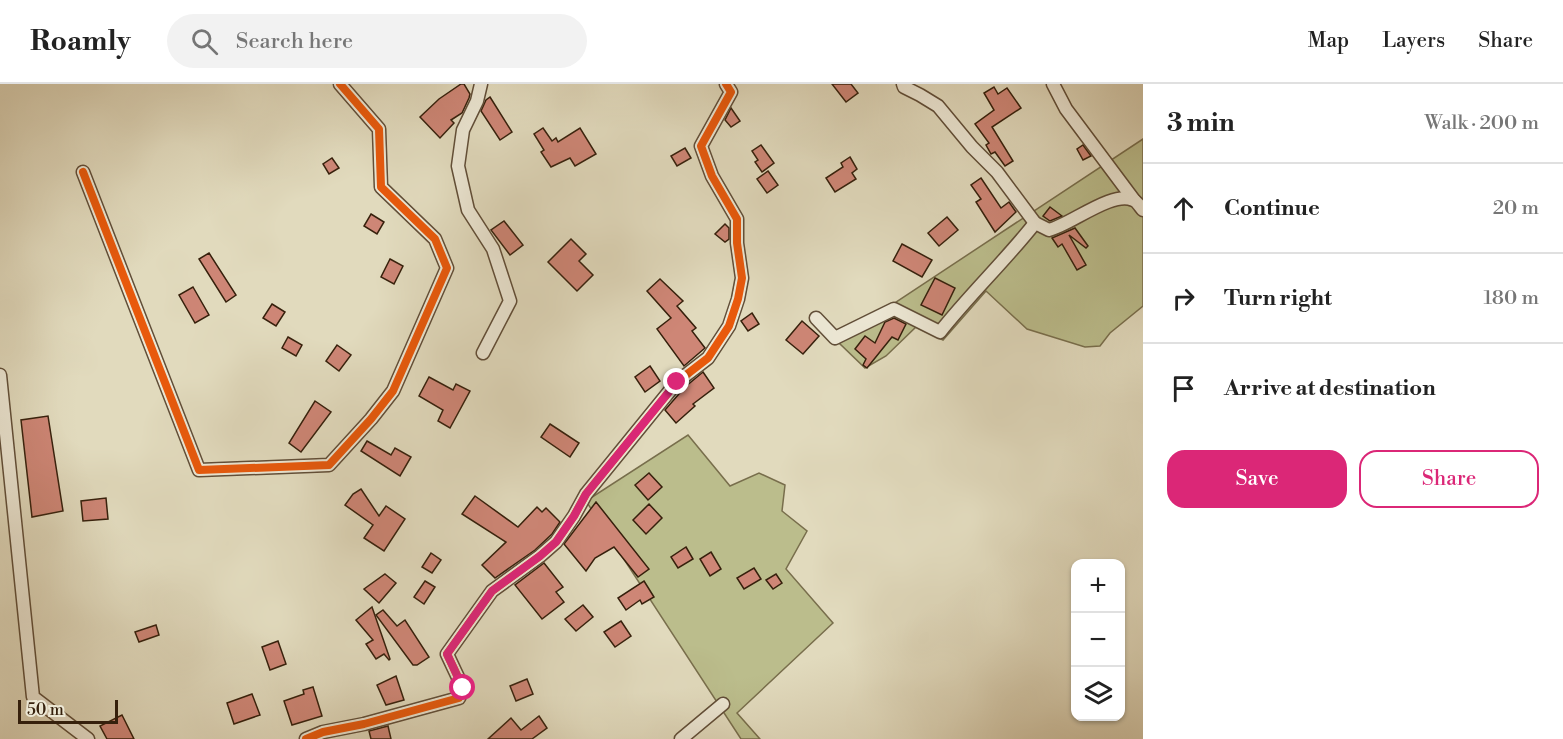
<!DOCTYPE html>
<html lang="en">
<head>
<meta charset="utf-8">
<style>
	:root { --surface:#fff; --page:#f2f2f2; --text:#222; --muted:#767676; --line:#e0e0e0; --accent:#db2777 }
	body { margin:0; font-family:"Libre Bodoni",serif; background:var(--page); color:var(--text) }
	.controls { position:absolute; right:18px; bottom:18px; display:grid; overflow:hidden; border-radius:12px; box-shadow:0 2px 4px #0004 }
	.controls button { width:54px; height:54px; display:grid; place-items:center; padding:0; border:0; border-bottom:2px solid var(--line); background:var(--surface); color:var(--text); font:30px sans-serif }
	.scale { position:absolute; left:18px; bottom:15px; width:100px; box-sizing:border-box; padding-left:6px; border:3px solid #36200c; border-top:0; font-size:16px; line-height:21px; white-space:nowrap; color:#36200c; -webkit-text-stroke:4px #ece7d4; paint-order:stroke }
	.stop { position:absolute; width:18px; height:18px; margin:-14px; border:4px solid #db2777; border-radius:50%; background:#fff }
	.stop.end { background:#db2777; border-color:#fff; box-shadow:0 2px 6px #0008 }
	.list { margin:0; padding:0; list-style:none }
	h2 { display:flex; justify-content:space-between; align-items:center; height:78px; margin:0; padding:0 24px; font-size:26px }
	h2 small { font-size:20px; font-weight:400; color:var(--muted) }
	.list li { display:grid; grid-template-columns:39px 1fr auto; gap:18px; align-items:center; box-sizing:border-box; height:90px; padding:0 24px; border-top:2px solid var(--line) }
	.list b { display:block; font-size:22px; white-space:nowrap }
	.list em { font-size:20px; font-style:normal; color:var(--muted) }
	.actions { display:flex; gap:12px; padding:18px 24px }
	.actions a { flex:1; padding:14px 0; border:2px solid var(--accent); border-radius:18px; text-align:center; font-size:21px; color:var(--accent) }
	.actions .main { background:var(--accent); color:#fff }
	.icon { flex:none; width:33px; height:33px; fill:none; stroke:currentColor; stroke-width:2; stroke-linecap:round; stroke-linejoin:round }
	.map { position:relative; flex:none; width:1143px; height:655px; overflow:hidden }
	header { display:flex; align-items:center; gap:36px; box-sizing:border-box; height:84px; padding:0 30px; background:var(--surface); border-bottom:2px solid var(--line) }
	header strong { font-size:28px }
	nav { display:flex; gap:33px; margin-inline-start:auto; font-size:21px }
	.search { width:420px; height:54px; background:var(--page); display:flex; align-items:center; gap:15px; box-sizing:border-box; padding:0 21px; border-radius:33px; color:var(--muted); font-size:22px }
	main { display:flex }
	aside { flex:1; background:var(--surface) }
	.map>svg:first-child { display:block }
	.green { fill:#bbbd8c; stroke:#786e4c; stroke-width:1.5 }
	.building { fill:#ce8676; stroke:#36200c; stroke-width:1.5 }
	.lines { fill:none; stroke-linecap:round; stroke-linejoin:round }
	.minor-casing { stroke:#614e38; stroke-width:15 }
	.minor { stroke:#ece7d4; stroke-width:12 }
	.cycleway-casing { stroke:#ece7d4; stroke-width:11 }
	.cycleway { stroke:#e8590c; stroke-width:8 }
	.route { stroke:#db2777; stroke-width:8 }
</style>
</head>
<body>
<header>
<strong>Roamly</strong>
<div class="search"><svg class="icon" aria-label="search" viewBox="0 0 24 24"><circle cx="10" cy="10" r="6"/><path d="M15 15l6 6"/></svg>Search here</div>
<nav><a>Map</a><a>Layers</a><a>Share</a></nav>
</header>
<main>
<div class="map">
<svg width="1143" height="655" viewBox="0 0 1143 655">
	<rect width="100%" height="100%" fill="#e1dabd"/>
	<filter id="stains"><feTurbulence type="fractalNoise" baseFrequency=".00333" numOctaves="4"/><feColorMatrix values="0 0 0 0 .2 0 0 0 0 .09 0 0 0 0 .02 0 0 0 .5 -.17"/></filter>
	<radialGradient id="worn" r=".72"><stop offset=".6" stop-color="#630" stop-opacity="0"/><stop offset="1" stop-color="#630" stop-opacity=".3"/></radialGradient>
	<g class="green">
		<polygon points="1143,55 1143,222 1110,249 1100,262 1085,263 1027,245 986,207 943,256 916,243 886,272 865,284 837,257"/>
		<polygon points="688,351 730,402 759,389 785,401 782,427 807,447 786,485 833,539 737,629 760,655 741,655 586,417"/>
	</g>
	<g class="building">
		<polygon points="461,0 464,0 470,10 469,14 462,29 451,36 454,39 440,54 420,33 439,15"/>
		<polygon points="832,0 851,0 858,9 846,18"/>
		<polygon points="994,3 998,10 1007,4 1021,24 992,43 1013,77 1005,82 995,68 991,70 986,61 989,59 975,40 994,26 984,9"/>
		<polygon points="490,13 512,48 500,56 481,27 486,16"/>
		<polygon points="731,24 740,37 731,43 725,36"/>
		<polygon points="543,44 552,57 556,54 558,58 580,44 596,70 575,82 570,74 551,83 541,68 544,66 534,50"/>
		<polygon points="761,61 774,79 762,88 755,78 758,76 752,67"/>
		<polygon points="1083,61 1091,72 1083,76 1077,65"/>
		<polygon points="685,64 691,74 677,82 671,72"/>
		<polygon points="850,73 857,85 852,89 856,95 835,108 826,94 843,83 841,79"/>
		<polygon points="332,74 339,84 329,90 323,80"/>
		<polygon points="768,87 778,101 767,109 757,95"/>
		<polygon points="981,94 1001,124 1009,118 1016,128 995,148 976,118 981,115 971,101"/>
		<polygon points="1050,123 1062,132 1050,137 1043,132"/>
		<polygon points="371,130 384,138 377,150 364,142"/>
		<polygon points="947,133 958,146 939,162 928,149"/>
		<polygon points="504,137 523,161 510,171 491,146"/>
		<polygon points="725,140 729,144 729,155 725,158 715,150"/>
		<polygon points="1075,144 1088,162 1086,164 1069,151 1086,181 1077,186 1062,160 1058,163 1052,154"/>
		<polygon points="571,155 586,170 579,177 593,191 577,207 548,178"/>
		<polygon points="902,160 932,176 922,193 893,177"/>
		<polygon points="209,169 236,211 226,218 199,175"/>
		<polygon points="390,175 403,182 394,200 381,193"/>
		<polygon points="935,194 955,204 942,231 921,221"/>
		<polygon points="660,195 683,217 677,222 696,244 692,247 705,264 684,282 657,245 671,234 647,207"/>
		<polygon points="193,203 209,231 195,239 179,211"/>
		<polygon points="272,220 285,228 276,242 263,234"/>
		<polygon points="752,229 759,240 748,247 741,237"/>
		<polygon points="894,234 906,240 898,256 892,253 867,284 863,281 866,275 855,265 865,252 875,259 885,238"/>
		<polygon points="802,237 819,252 803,270 786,256"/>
		<polygon points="288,253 302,261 296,272 282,264"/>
		<polygon points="337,261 351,271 339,287 326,277"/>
		<polygon points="650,282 660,297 645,308 635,293"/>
		<polygon points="703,288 714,304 693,320 695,322 676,339 665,326 685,303"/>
		<polygon points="429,293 453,306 456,300 470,307 450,344 438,337 443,326 419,312"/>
		<polygon points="315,317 331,328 301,368 289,359"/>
		<polygon points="48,332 63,427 32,433 21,336"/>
		<polygon points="550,340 579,359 570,373 541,353"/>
		<polygon points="367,357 391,371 395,364 411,373 400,392 361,367"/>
		<polygon points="649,389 662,403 648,416 635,401"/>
		<polygon points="361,405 379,432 386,422 405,435 384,467 364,454 373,441 345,421 353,410"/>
		<polygon points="475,412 518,443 537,423 542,428 546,424 560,438 552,450 535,466 495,494 482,481 506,458 462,430"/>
		<polygon points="106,414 108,435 83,437 81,417"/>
		<polygon points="596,418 649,485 638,493 614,463 595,474 586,487 564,460"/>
		<polygon points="649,420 662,434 646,450 633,436"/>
		<polygon points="686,463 693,475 678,484 671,473"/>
		<polygon points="711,468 721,485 710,492 700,475"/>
		<polygon points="431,469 441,476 432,489 422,483"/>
		<polygon points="544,479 563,503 556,508 564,518 542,535 515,501"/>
		<polygon points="754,484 761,495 744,505 737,494"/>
		<polygon points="385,490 396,499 379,519 364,505"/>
		<polygon points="776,490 782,499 773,505 766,496"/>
		<polygon points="425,497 435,503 424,520 414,513"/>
		<polygon points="644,497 654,513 642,520 640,516 626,526 618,514"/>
		<polygon points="583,521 593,533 576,547 565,535"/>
		<polygon points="372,523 390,575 389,576 384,570 376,575 366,560 373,556 356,536"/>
		<polygon points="383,526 397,542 405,536 429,573 417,581 413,581 376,531"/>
		<polygon points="621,537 631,552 615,563 604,548"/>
		<polygon points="156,541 159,551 139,558 135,548"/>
		<polygon points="278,557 286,580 270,586 262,563"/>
		<polygon points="396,592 404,616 386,621 377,601"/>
		<polygon points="527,595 533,610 516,617 510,602"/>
		<polygon points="313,603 322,632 292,641 284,617 304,610 303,606"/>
		<polygon points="252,610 260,631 234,640 227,619"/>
		<polygon points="122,631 134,655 107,655 100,642"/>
		<polygon points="539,632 547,644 532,655 488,655 511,634 521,646"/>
		<polygon points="388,642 391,655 371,655 369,647"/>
	</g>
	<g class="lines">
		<defs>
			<g id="minor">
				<polyline points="481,0 477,17 463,46 458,82 468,126 493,165 510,217 483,269"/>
				<polyline points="903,0 904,3 920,11 938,22 972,63 997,88 1035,139"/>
				<polyline points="1053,0 1066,25 1134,116"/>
				<polyline points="83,88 199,386 329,381 371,335 393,307 447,184 435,155 381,103 379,45 340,0"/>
				<path d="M816,234l19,20 59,-29 46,23c30,-38 65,-71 95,-109l14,7c21,-5 64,-40 84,-30 4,1 7,7 10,10"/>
				<polyline points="0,291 33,613 88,655"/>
				<polyline points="306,655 323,648 364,640 459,614 463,604 447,570 492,507 540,472 556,458 574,432 586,410 677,298 708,274 729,242 738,215 742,194 737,159 737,135 712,92 701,62 731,8 726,0"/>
				<polyline points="681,655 723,620"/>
			</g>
		</defs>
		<use href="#minor" class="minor-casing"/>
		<use href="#minor" class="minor"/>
		<defs>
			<g id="cycleway">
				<polyline points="83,88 199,386 329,381 371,335 393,307 447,184 435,155 381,103 379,45 340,0"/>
				<polyline points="306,655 323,648 364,640 459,614 463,604 447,570 492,507 540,472 556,458 574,432 586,410 677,298 708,274 729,242 738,215 742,194 737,159 737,135 712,92 701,62 731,8 726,0"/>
			</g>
		</defs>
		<use href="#cycleway" class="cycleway-casing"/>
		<use href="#cycleway" class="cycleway"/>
	</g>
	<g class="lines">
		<polyline class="route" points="463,604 447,570 492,507 540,472 556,458 574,432 586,410 677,298"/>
	</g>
	<rect width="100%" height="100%" filter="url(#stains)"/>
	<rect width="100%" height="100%" fill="url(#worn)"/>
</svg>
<div class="controls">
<button>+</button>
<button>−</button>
<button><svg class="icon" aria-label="layers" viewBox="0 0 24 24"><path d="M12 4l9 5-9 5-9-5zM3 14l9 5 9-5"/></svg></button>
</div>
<div class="scale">50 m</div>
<div class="stop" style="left:463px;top:604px"></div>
<div class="stop end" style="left:677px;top:298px"></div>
</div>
<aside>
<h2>3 min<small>Walk · 200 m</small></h2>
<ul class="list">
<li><svg class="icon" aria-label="ahead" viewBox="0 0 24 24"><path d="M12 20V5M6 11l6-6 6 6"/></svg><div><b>Continue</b></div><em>20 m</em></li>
<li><svg class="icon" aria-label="right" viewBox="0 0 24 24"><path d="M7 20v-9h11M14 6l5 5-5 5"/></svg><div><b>Turn right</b></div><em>180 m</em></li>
<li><svg class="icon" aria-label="arrive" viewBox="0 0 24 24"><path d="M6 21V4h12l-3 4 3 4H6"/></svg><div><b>Arrive at destination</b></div></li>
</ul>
<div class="actions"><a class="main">Save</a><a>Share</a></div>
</aside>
</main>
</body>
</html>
